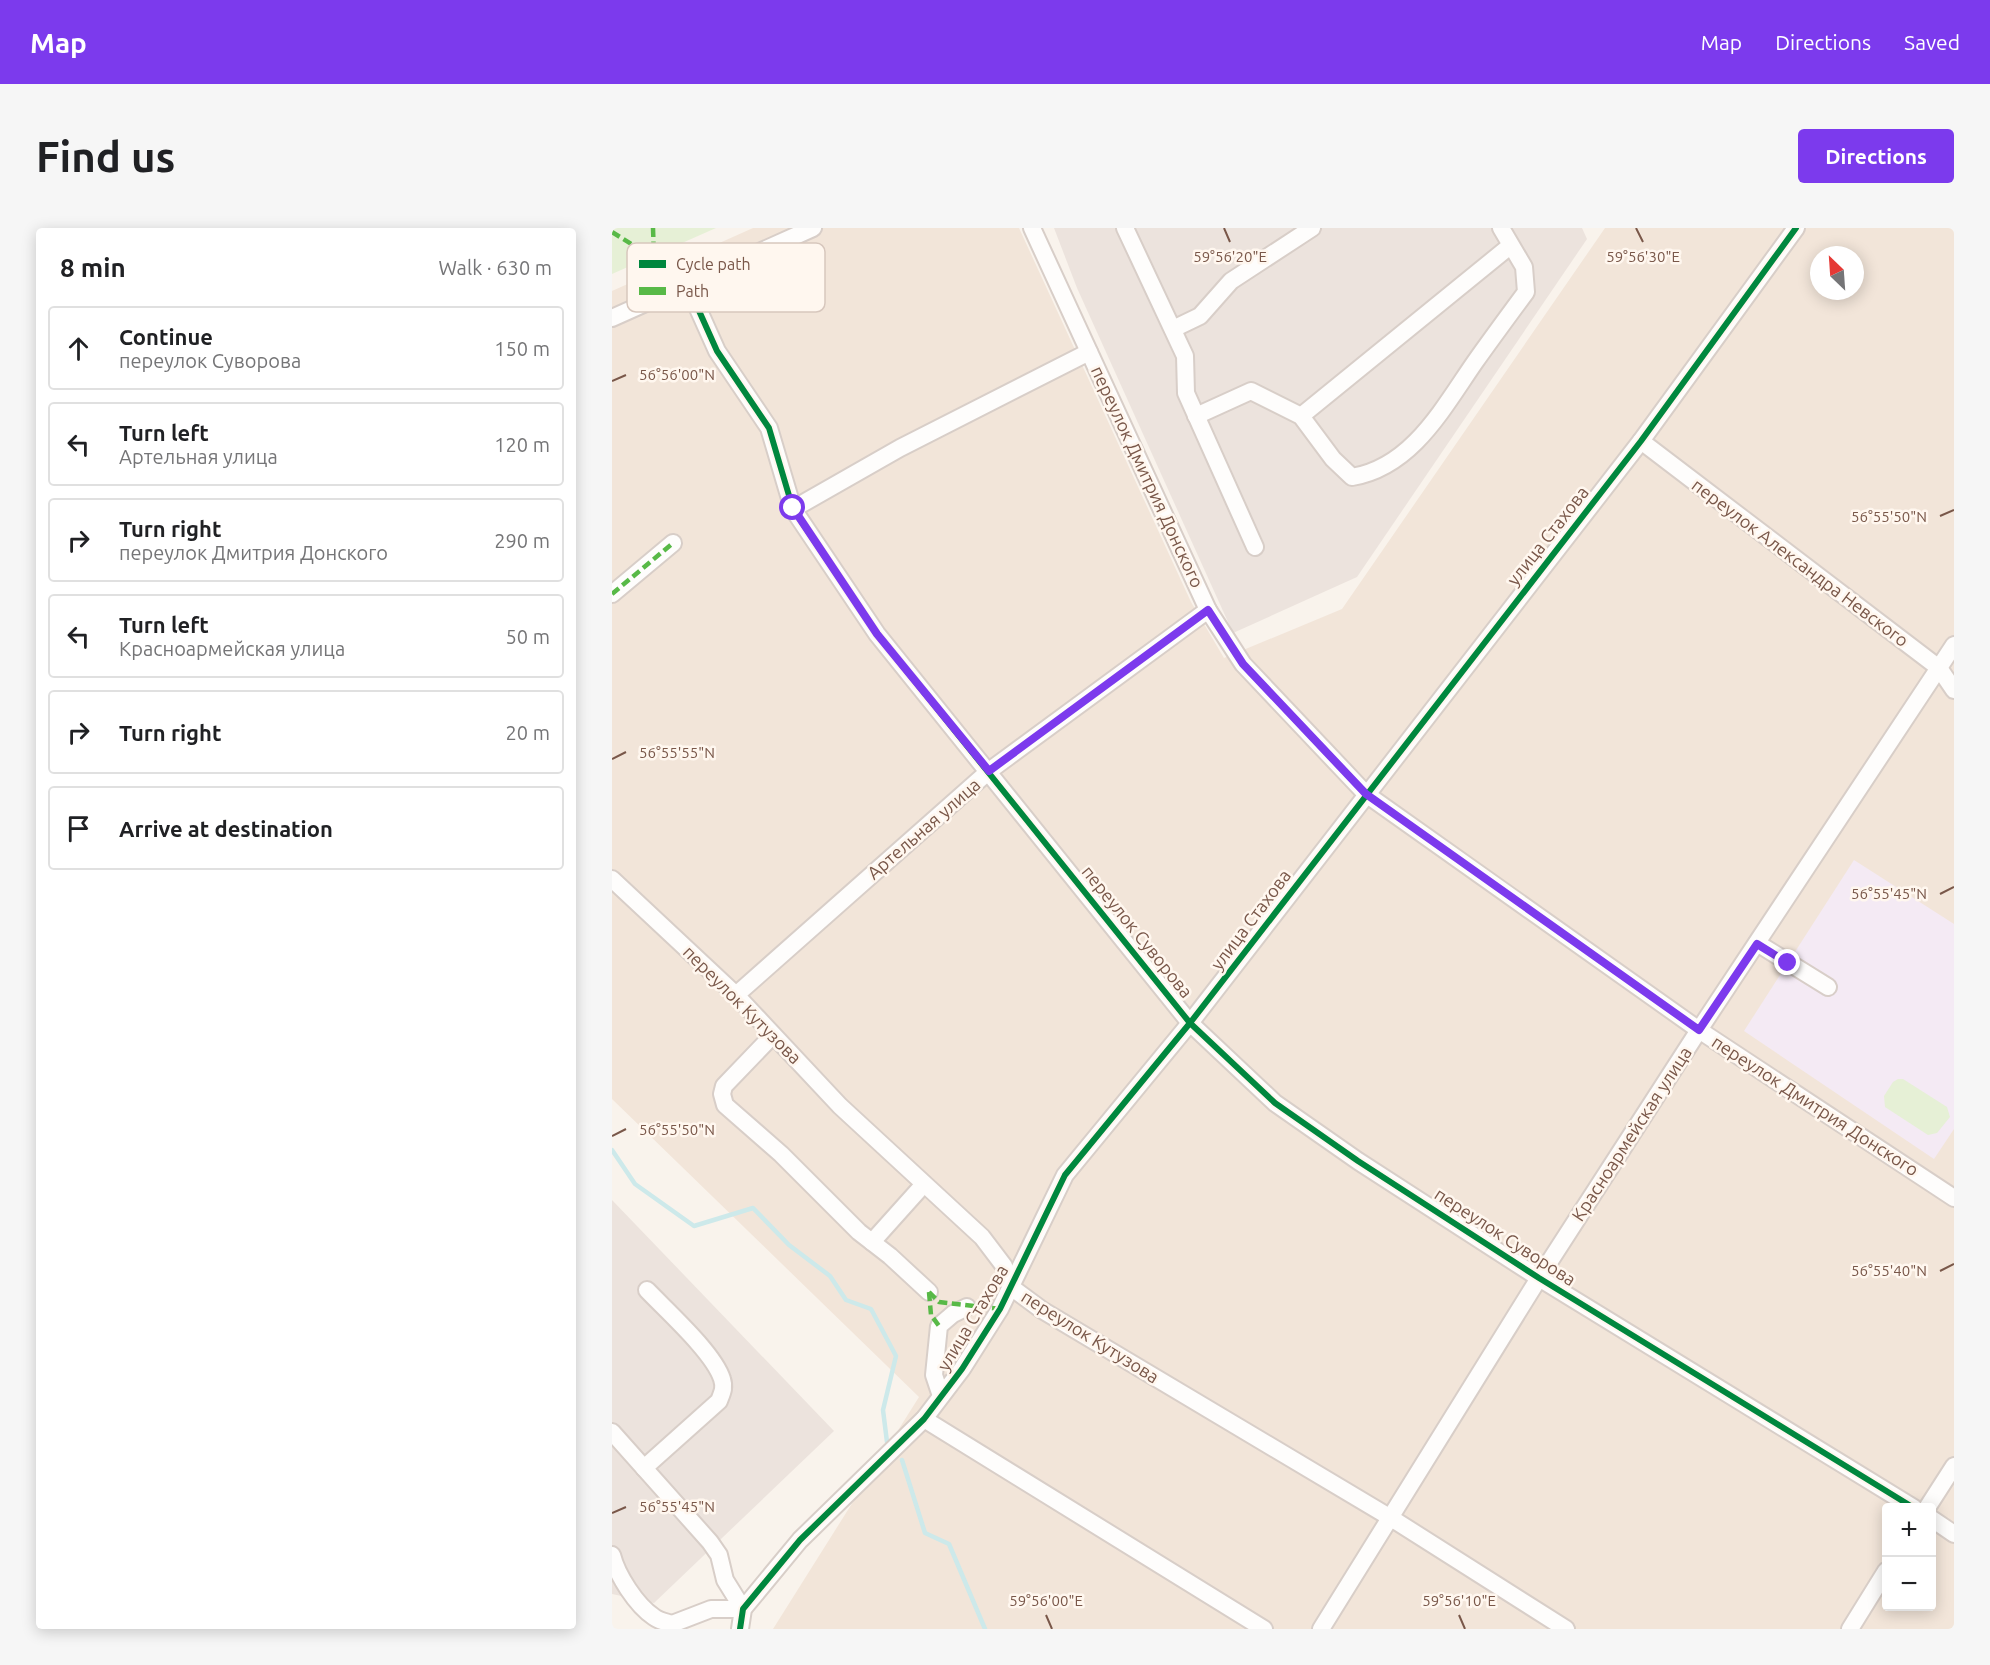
<!DOCTYPE html>
<html lang="en">
<head>
<meta charset="utf-8">
<style>
	:root { --surface:#fff; --page:#f6f6f6; --text:#202124; --muted:#757577; --line:#e0e0e0; --accent:#7c3aed }
	body { margin:0; font-family:Ubuntu,sans-serif; background:var(--page); color:var(--text) }
	.controls { position:absolute; right:18px; bottom:18px; display:grid; overflow:hidden; border-radius:6px; box-shadow:0 3px 15px #0003 }
	.controls button { width:54px; height:54px; display:grid; place-items:center; padding:0; border:0; border-bottom:2px solid var(--line); background:var(--surface); color:var(--text); font:30px sans-serif }
	.compass { position:absolute; left:1198px; top:18px; width:54px; height:54px; border-radius:50%; background:var(--surface); box-shadow:0 3px 15px #0003; rotate:335deg }
	.stop { position:absolute; width:18px; height:18px; margin:-14px; border:4px solid #7c3aed; border-radius:50%; background:#fff }
	.stop.end { background:#7c3aed; border-color:#fff; box-shadow:0 2px 6px #0008 }
	.list { margin:0; padding:0; list-style:none }
	h2 { display:flex; justify-content:space-between; align-items:center; height:78px; margin:0; padding:0 24px; font-size:26px }
	h2 small { font-size:20px; font-weight:400; color:var(--muted) }
	.list li { display:grid; grid-template-columns:39px 1fr auto; gap:18px; align-items:center; box-sizing:border-box; height:84px; margin:0 12px 12px; padding:0 12px; border:2px solid var(--line); border-radius:6px }
	.list b { display:block; font-size:22px; white-space:nowrap }
	.list p { margin:0; font-size:20px; white-space:nowrap; color:var(--muted) }
	.list em { font-size:20px; font-style:normal; color:var(--muted) }
	.icon { flex:none; width:33px; height:33px; fill:none; stroke:currentColor; stroke-width:2; stroke-linecap:round; stroke-linejoin:round }
	.map { position:relative; flex:none; width:1342px; height:1401px; overflow:hidden; border-radius:6px }
	header { display:flex; align-items:center; gap:36px; box-sizing:border-box; height:84px; padding:0 30px; background:var(--accent); color:#fff }
	header strong { font-size:28px }
	nav { display:flex; gap:33px; margin-inline-start:auto; font-size:21px }
	.intro { display:flex; align-items:center; justify-content:space-between; box-sizing:border-box; height:144px; padding:0 36px }
	h1 { margin:0; font-size:42px }
	.button { padding:15px 27px; border-radius:6px; background:var(--accent); color:#fff; font-size:21px; font-weight:700 }
	main { display:flex; gap:36px; padding:0 36px }
	aside { flex:1; background:var(--surface); border-radius:6px; box-shadow:0 3px 15px #0003 }
	.map>svg:first-child { display:block }
	.residential { fill:#f2e5d9; fill-rule:evenodd }
	.industrial { fill:#ece3dd }
	.education { fill:#f4eaf4 }
	.green { fill:#e6f0d6 }
	.lines { fill:none; stroke-linecap:round; stroke-linejoin:round }
	.stream { stroke:#cde9ea; stroke-width:4.5 }
	.minor-casing { stroke:#d8cec8; stroke-width:20 }
	.minor { stroke:#fefdfc; stroke-width:16 }
	.quiet { stroke:#58b947; stroke-width:4.5; stroke-dasharray:9 4.5; stroke-linecap:butt }
	.cycleway-casing { stroke:#fff7ef; stroke-width:10 }
	.cycleway { stroke:#00873e; stroke-width:6 }
	.route { stroke:#7c3aed; stroke-width:8 }
	.ticks { fill:none; stroke:#795749; stroke-width:2 }
	.labels { text-anchor:middle; stroke-width:5; stroke-linejoin:round; paint-order:stroke }
	.street-label { font-size:18px; fill:#795749; stroke:#fff7ef }
	.key { fill:#fff7ef; stroke:#d7c7bd; stroke-width:1.5 }
	.key-label { font-size:16px; fill:#795749 }
	.ticks-label { font-size:15px; text-anchor:middle; fill:#795749; stroke:#fff7ef; stroke-width:5; stroke-linejoin:round; paint-order:stroke }
</style>
</head>
<body>
<header>
<strong>Map</strong>
<nav><a>Map</a><a>Directions</a><a>Saved</a></nav>
</header>
<div class="intro"><h1>Find us</h1><a class="button">Directions</a></div>
<main>
<aside>
<h2>8 min<small>Walk · 630 m</small></h2>
<ul class="list">
<li><svg class="icon" aria-label="ahead" viewBox="0 0 24 24"><path d="M12 20V5M6 11l6-6 6 6"/></svg><div><b>Continue</b><p>переулок Суворова</p></div><em>150 m</em></li>
<li><svg class="icon" aria-label="left" viewBox="0 0 24 24"><path d="M17 20v-9H6M10 6l-5 5 5 5"/></svg><div><b>Turn left</b><p>Артельная улица</p></div><em>120 m</em></li>
<li><svg class="icon" aria-label="right" viewBox="0 0 24 24"><path d="M7 20v-9h11M14 6l5 5-5 5"/></svg><div><b>Turn right</b><p>переулок Дмитрия Донского</p></div><em>290 m</em></li>
<li><svg class="icon" aria-label="left" viewBox="0 0 24 24"><path d="M17 20v-9H6M10 6l-5 5 5 5"/></svg><div><b>Turn left</b><p>Красноармейская улица</p></div><em>50 m</em></li>
<li><svg class="icon" aria-label="right" viewBox="0 0 24 24"><path d="M7 20v-9h11M14 6l5 5-5 5"/></svg><div><b>Turn right</b></div><em>20 m</em></li>
<li><svg class="icon" aria-label="arrive" viewBox="0 0 24 24"><path d="M6 21V4h12l-3 4 3 4H6"/></svg><div><b>Arrive at destination</b></div></li>
</ul>
</aside>
<div class="map">
<svg width="1342" height="1401" viewBox="0 0 1342 1401">
	<rect width="100%" height="100%" fill="#f9f3ec"/>
	<path class="residential" d="M141,0h266l172,374 33,56 118,-49 263,-381h349v1401h-1181l146,-232 -307,-298v-808zM1207,27h36v36h-36zM1274,1280h46v98h-46z"/>
	<g class="industrial">
		<polygon points="442,0 970,0 975,11 745,349 621,405 465,60"/>
		<polygon points="0,972 222,1203 42,1375 0,1366"/>
	</g>
	<polygon class="education" points="1242,632 1342,696 1342,901 1322,931 1132,803"/>
	<g class="green">
		<polygon points="0,0 104,0 0,46"/>
		<polygon points="1286,851 1291,851 1335,879 1338,889 1325,905 1316,907 1273,879 1272,868 1281,854"/>
	</g>
	<g class="lines">
		<g class="stream">
			<polyline points="0,922 23,956 82,998 141,980 177,1017 218,1048 234,1072 259,1081 284,1128 271,1182 275,1214"/>
			<polyline points="290,1232 313,1305 337,1316 373,1401"/>
		</g>
		<defs>
			<g id="minor">
				<polyline points="420,0 596,382 631,436 754,566 1087,802 1342,970"/>
				<polyline points="513,0 573,128 574,165 643,319"/>
				<polyline points="75,56 105,123 157,200 181,281 265,406 578,795 663,875 746,933 927,1050 1302,1280"/>
				<polyline points="0,90 201,0"/>
				<polyline points="561,101 588,88 619,53 700,0"/>
				<path d="M584,188l55,-25 50,25 32,43 19,18c60,-10 91,-69 123,-115 17,-24 34,-47 51,-70l-2,-25 -23,-39"/>
				<polyline points="689,188 898,18"/>
				<polyline points="1029,213 1327,440 1342,462"/>
				<polyline points="181,281 288,220 477,124"/>
				<polyline points="0,366 61,315"/>
				<polyline points="0,651 124,767 228,878 370,1009 392,1038 399,1059 430,1082 779,1290 954,1401"/>
				<polyline points="1145,715 1216,759"/>
				<polyline points="124,767 377,543 596,382"/>
				<polyline points="161,807 112,858 110,866 113,877 169,926 247,1004 278,1028 317,1064"/>
				<polyline points="260,1014 312,956"/>
				<polyline points="329,1168 322,1147 327,1098 341,1086 355,1079"/>
				<polyline points="312,1191 652,1401"/>
				<polyline points="0,1204 98,1314 107,1327 113,1352 131,1381"/>
				<path d="M32,1240l75,-67c3,-8 6,-13 3,-22 -8,-26 -55,-68 -75,-89"/>
				<polyline points="1315,1280 1342,1238"/>
				<polyline points="1320,1291 1342,1306"/>
				<path d="M0,1327c5,20 24,50 42,62 5,4 12,5 18,7l39,-15h32"/>
				<polyline points="128,1401 131,1381 188,1312 312,1191 350,1141 388,1081 453,947 578,795 1029,213 1184,0"/>
				<polyline points="709,1401 927,1050 1087,802 1342,417"/>
				<polyline points="1238,1401 1274,1343"/>
			</g>
		</defs>
		<use href="#minor" class="minor-casing"/>
		<use href="#minor" class="minor"/>
		<g class="quiet">
			<polyline points="41,0 42,30 75,56"/>
			<polyline points="0,4 42,30"/>
			<polyline points="0,366 61,315"/>
			<polyline points="317,1064 327,1074 388,1081"/>
			<polyline points="317,1064 319,1087 327,1098"/>
		</g>
		<defs>
			<g id="cycleway">
				<polyline points="75,56 105,123 157,200 181,281 265,406 578,795 663,875 746,933 927,1050 1302,1280"/>
				<polyline points="128,1401 131,1381 188,1312 312,1191 350,1141 388,1081 453,947 578,795 1029,213 1184,0"/>
			</g>
		</defs>
		<use href="#cycleway" class="cycleway-casing"/>
		<use href="#cycleway" class="cycleway"/>
	</g>
	<g class="lines">
		<polyline class="route" points="181,280 265,406 377,543 596,382 631,436 754,566 1087,802 1145,716 1176,735"/>
	</g>
	<path class="ticks" d="M612,0l6,14M1024,0l7,14M0,153l14,-6M1328,288l14,-6M0,531l14,-7M1328,666l14,-7M0,908l14,-7M1328,1043l14,-7M0,1285l14,-6M434,1387l6,14M847,1387l6,14"/>
	<g class="labels">
		<g class="street-label">
			<text transform="translate(535 249) rotate(65)" y="6">переулок Дмитрия Донского</text>
			<text transform="translate(936 308) rotate(-52)" y="6">улица Стахова</text>
			<text transform="translate(1188 335) rotate(37)" y="6">переулок Александра Невского</text>
			<text transform="translate(312 601) rotate(-41)" y="6">Артельная улица</text>
			<text transform="translate(639 692) rotate(-53)" y="6">улица Стахова</text>
			<text transform="translate(525 704) rotate(51)" y="6">переулок Суворова</text>
			<text transform="translate(130 777) rotate(45)" y="6">переулок Кутузова</text>
			<text transform="translate(1203 878) rotate(33)" y="6">переулок Дмитрия Донского</text>
			<text transform="translate(1020 906) rotate(-57)" y="6">Красноармейская улица</text>
			<text transform="translate(893 1009) rotate(33)" y="6">переулок Суворова</text>
			<text transform="translate(361 1090) rotate(-59)" y="6">улица Стахова</text>
			<text transform="translate(478 1109) rotate(32)" y="6">переулок Кутузова</text>
		</g>
	</g>
	<rect x="15" y="15" width="198" height="69" rx="9" class="key"/>
	<rect x="27" y="32" width="27" height="8" fill="#00873e"/>
	<rect x="27" y="59" width="27" height="8" fill="#58b947"/>
	<g class="key-label">
		<text x="64" y="42">Cycle path</text>
		<text x="64" y="69">Path</text>
	</g>
	<g class="ticks-label">
		<text x="618" y="34">59°56'20"E</text>
		<text x="1031" y="34">59°56'30"E</text>
		<text x="65" y="152">56°56'00"N</text>
		<text x="1277" y="294">56°55'50"N</text>
		<text x="65" y="530">56°55'55"N</text>
		<text x="1277" y="671">56°55'45"N</text>
		<text x="65" y="907">56°55'50"N</text>
		<text x="1277" y="1048">56°55'40"N</text>
		<text x="65" y="1284">56°55'45"N</text>
		<text x="434" y="1378">59°56'00"E</text>
		<text x="847" y="1378">59°56'10"E</text>
	</g>
</svg>
<div class="controls">
<button>+</button>
<button>−</button>
</div>
<svg class="compass" viewBox="-18 -18 36 36"><path d="M0-13l5 13h-10z" fill="#e53935"/><path d="M0 13l5-13h-10z" fill="#757577"/></svg>
<div class="stop" style="left:181px;top:280px"></div>
<div class="stop end" style="left:1176px;top:735px"></div>
</div>
</main>
</body>
</html>
